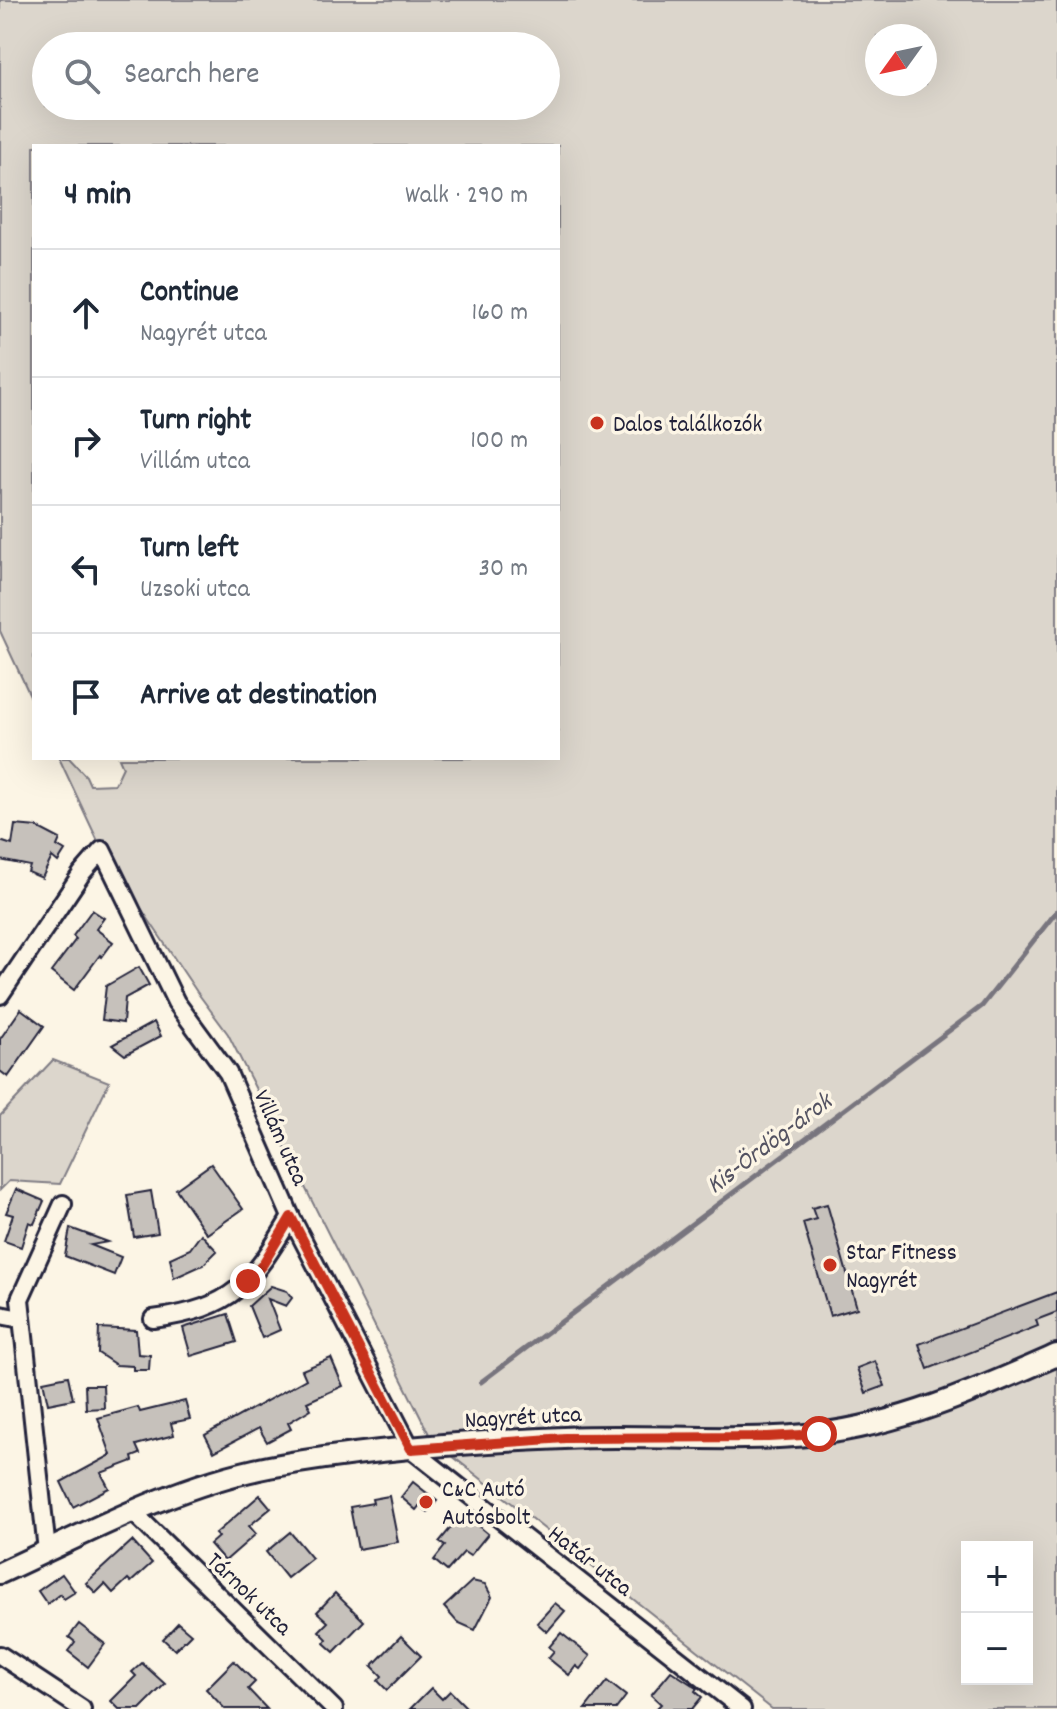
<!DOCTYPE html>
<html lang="en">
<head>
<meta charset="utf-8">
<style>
	:root { --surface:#fff; --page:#f2f2f3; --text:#1f2937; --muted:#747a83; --line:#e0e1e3 }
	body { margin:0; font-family:Dekko,sans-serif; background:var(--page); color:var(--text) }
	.controls { position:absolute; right:24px; bottom:24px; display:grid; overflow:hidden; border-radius:0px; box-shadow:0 8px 32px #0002 }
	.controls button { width:72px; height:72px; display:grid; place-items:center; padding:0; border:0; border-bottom:2px solid var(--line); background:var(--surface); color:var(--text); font:40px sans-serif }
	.compass { position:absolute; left:865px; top:24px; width:72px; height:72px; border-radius:50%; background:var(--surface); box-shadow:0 8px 32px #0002; rotate:237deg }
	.stop { position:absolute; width:24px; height:24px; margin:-18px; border:6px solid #c8321e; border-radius:50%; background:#fff }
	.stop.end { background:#c8321e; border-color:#fff; box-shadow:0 2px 8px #0008 }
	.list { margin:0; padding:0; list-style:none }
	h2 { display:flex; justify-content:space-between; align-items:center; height:104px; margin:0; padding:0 32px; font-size:34px }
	h2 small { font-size:26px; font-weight:400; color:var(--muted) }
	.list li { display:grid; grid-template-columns:52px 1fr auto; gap:24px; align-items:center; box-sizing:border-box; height:128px; padding:0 32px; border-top:2px solid var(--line) }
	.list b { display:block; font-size:30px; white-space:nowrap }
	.list p { margin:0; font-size:26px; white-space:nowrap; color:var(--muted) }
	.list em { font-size:26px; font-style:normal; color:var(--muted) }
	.icon { flex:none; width:44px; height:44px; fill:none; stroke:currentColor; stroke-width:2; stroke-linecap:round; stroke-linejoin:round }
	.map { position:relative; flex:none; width:1057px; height:1709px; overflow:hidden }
	.search { position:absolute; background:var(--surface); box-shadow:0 8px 32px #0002; left:32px; top:32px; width:528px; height:88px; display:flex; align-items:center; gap:20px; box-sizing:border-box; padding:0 28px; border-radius:44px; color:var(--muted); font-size:30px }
	.panel { position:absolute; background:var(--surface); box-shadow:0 8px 32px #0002; left:32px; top:144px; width:528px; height:616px; border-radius:0px }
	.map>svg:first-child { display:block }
	.green { fill:#dcd6cc; stroke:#7f7c84; stroke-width:2; fill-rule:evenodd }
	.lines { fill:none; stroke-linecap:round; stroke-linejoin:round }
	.stream { stroke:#78757e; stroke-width:5 }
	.building { fill:#c6c1bb; stroke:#22223b; stroke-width:2 }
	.minor-casing { stroke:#22223b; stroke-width:22 }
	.tertiary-casing { stroke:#22223b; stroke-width:26 }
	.minor { stroke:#fcf5e5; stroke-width:16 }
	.tertiary { stroke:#fcf5e5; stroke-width:20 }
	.route { stroke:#c8321e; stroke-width:10 }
	.poi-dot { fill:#c8321e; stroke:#fcf5e5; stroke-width:3 }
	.labels { text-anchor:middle; stroke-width:7; stroke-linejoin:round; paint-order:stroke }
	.poi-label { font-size:24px; fill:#22223b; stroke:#fcf5e5; text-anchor:start }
	.street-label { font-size:24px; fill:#22223b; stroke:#fcf5e5 }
	.water-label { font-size:26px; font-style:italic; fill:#545362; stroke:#fcf5e5 }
</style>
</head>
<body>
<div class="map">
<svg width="1057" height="1709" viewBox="0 0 1057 1709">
	<rect width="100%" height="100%" fill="#fcf5e5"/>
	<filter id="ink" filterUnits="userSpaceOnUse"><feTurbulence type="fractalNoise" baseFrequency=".0125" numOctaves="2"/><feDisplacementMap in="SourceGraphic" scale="16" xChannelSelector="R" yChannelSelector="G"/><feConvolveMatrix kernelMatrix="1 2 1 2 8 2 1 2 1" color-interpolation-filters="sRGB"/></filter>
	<g filter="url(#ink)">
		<g class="green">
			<path d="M0,0h1057v1709h-285l-340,-269 -204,-406 -31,-42 -95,-142 -43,-92h10l17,18 4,9 25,-1 8,-17 -4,-9h439v-612h-524v558l-34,-73zM877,36h48v48h-48zM46,46h500v60h-500zM967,1547h60v132h-60z"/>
			<polygon points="53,1060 109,1082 60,1184 9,1181 0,1190 0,1116"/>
		</g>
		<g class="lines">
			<polyline class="stream" points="481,1382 982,1006 1057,911"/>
		</g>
		<g class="building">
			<polygon points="15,825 37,827 60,839 57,846 65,851 58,862 52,857 42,878 28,872 30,866 0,860 0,841 12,845"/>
			<polygon points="92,910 104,918 96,929 113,942 102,957 100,955 74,990 51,972 76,939 73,936"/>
			<polygon points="139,967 149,985 125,998 123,1023 102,1020 106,986"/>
			<polygon points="21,1009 44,1026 8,1077 0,1071 0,1039"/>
			<polygon points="154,1022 161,1036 125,1055 112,1045"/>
			<polygon points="211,1164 243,1209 207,1234 176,1189"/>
			<polygon points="16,1189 44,1201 34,1224 29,1222 21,1247 4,1241 13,1215 6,1213"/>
			<polygon points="151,1191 158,1233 134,1237 127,1195"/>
			<polygon points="827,1204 857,1308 830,1316 803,1223 816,1219 812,1208"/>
			<polygon points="70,1228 108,1242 91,1245 121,1257 114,1275 65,1256"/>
			<polygon points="201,1234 217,1251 203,1265 174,1278 170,1258 190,1249"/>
			<polygon points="271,1286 287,1291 292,1298 286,1306 268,1299 280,1330 262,1338 249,1306"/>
			<polygon points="1057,1292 1057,1312 1036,1320 1038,1326 928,1369 919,1344"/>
			<polygon points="228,1314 237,1342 191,1356 183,1328"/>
			<polygon points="99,1328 136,1330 138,1354 150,1355 149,1370 133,1370 133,1366 116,1365 98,1353"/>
			<polygon points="331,1358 343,1386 307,1402 311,1409 288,1423 291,1429 267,1442 259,1428 214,1452 205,1435 306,1379 302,1370"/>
			<polygon points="875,1361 885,1386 866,1393 857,1368"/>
			<polygon points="68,1376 73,1399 48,1404 43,1381"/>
			<polygon points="85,1385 103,1385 104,1408 86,1409"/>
			<polygon points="185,1401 190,1419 171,1423 174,1435 136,1445 140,1454 132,1457 133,1461 101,1473 109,1488 73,1507 61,1482 111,1455 98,1418 138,1407 140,1412"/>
			<polygon points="413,1482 437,1501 428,1512 420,1505 416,1510 401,1497"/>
			<polygon points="260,1495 271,1508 249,1526 256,1534 225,1561 210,1544 218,1537 215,1534"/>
			<polygon points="389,1496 398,1542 358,1549 350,1507 373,1503 372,1499"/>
			<polygon points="463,1513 488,1534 470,1556 464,1552 447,1571 434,1560 445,1546 439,1542"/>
			<polygon points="290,1532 312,1558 287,1578 266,1552"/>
			<polygon points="132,1541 152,1563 131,1582 128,1579 113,1593 105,1584 96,1593 86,1583"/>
			<polygon points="62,1574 75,1592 64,1599 60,1594 47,1604 38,1591"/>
			<polygon points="472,1581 485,1584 492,1597 475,1630 457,1622 444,1607"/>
			<polygon points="335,1593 364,1621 334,1652 324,1643 327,1639 319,1631 328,1622 317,1612"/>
			<polygon points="555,1603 565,1611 547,1632 537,1623"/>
			<polygon points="178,1623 191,1634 175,1650 163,1639"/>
			<polygon points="79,1624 105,1644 88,1667 68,1651 75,1642 69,1637"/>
			<polygon points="561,1633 590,1656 580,1669 576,1666 569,1675 548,1658 554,1651 549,1647"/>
			<polygon points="401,1636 421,1656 387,1690 378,1681 382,1676 372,1666"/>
			<polygon points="234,1661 255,1682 248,1689 267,1709 225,1709 206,1689"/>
			<polygon points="142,1663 165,1684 140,1709 119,1709 111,1701 136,1676 132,1672"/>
			<polygon points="671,1671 697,1688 695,1691 702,1697 692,1709 656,1709 661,1704 651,1695"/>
			<polygon points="607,1681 626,1696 616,1709 585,1709"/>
			<polygon points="431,1688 442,1699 450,1691 468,1709 410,1709"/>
		</g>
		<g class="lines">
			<defs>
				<g id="minor">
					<polyline points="0,995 82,873 102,850 176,1002 228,1073 291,1217 411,1449 742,1709"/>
					<polyline points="0,1315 21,1319"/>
					<path d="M153,1319c81,-11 98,-35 138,-102"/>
					<polyline points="133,1512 334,1709"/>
					<polyline points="47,1551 20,1299 63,1204"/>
					<polyline points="0,1655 82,1709"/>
				</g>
				<path id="tertiary" d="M0,1573c87,-40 175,-88 269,-106 96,-18 197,-25 295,-29 84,-4 169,5 253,-4 83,-9 165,-46 240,-79"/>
			</defs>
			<use href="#minor" class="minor-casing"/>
			<use href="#tertiary" class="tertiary-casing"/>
			<use href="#minor" class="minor"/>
			<use href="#tertiary" class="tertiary"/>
		</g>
	</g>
	<g class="lines" filter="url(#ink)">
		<polyline class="route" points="248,1281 263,1264 291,1217 411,1449 565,1438 768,1437 819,1434"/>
	</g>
	<g class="poi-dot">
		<circle cx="597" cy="423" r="8"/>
		<circle cx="830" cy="1265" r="8"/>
		<circle cx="426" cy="1502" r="8"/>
	</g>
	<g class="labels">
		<g class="poi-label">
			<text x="613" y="431">Dalos találkozók</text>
			<text x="846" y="1259">Star Fitness<tspan x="846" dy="28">Nagyrét</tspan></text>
			<text x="442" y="1496">C&amp;C Autó<tspan x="442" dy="28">Autósbolt</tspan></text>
		</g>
		<g class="street-label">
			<text transform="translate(282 1137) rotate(66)" y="8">Villám utca</text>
			<text transform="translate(523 1416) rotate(-3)" y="8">Nagyrét utca</text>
			<text transform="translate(591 1560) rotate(38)" y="8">Határ utca</text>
			<text transform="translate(250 1593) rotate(44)" y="8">Tárnok utca</text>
		</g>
		<g class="water-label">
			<text transform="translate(768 1142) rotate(-37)" y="9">Kis-Ördög-árok</text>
		</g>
	</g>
</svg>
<div class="controls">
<button>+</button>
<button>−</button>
</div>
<svg class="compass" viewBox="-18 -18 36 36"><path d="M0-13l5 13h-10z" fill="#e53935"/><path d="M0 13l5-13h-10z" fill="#747a83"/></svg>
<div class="stop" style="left:819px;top:1434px"></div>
<div class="stop end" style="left:248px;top:1281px"></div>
<div class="search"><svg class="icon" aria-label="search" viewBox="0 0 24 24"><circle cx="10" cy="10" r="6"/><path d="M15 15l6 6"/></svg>Search here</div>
<section class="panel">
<h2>4 min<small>Walk · 290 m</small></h2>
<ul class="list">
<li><svg class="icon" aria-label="ahead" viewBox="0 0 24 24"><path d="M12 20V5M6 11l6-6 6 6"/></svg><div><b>Continue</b><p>Nagyrét utca</p></div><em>160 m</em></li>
<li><svg class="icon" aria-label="right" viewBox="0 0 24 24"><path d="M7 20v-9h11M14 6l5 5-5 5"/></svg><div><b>Turn right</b><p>Villám utca</p></div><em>100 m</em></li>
<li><svg class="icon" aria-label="left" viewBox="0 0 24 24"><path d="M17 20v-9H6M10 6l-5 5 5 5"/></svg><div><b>Turn left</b><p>Uzsoki utca</p></div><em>30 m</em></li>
<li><svg class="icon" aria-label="arrive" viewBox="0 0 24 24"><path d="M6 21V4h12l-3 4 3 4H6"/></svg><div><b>Arrive at destination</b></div></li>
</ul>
</section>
</div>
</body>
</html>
